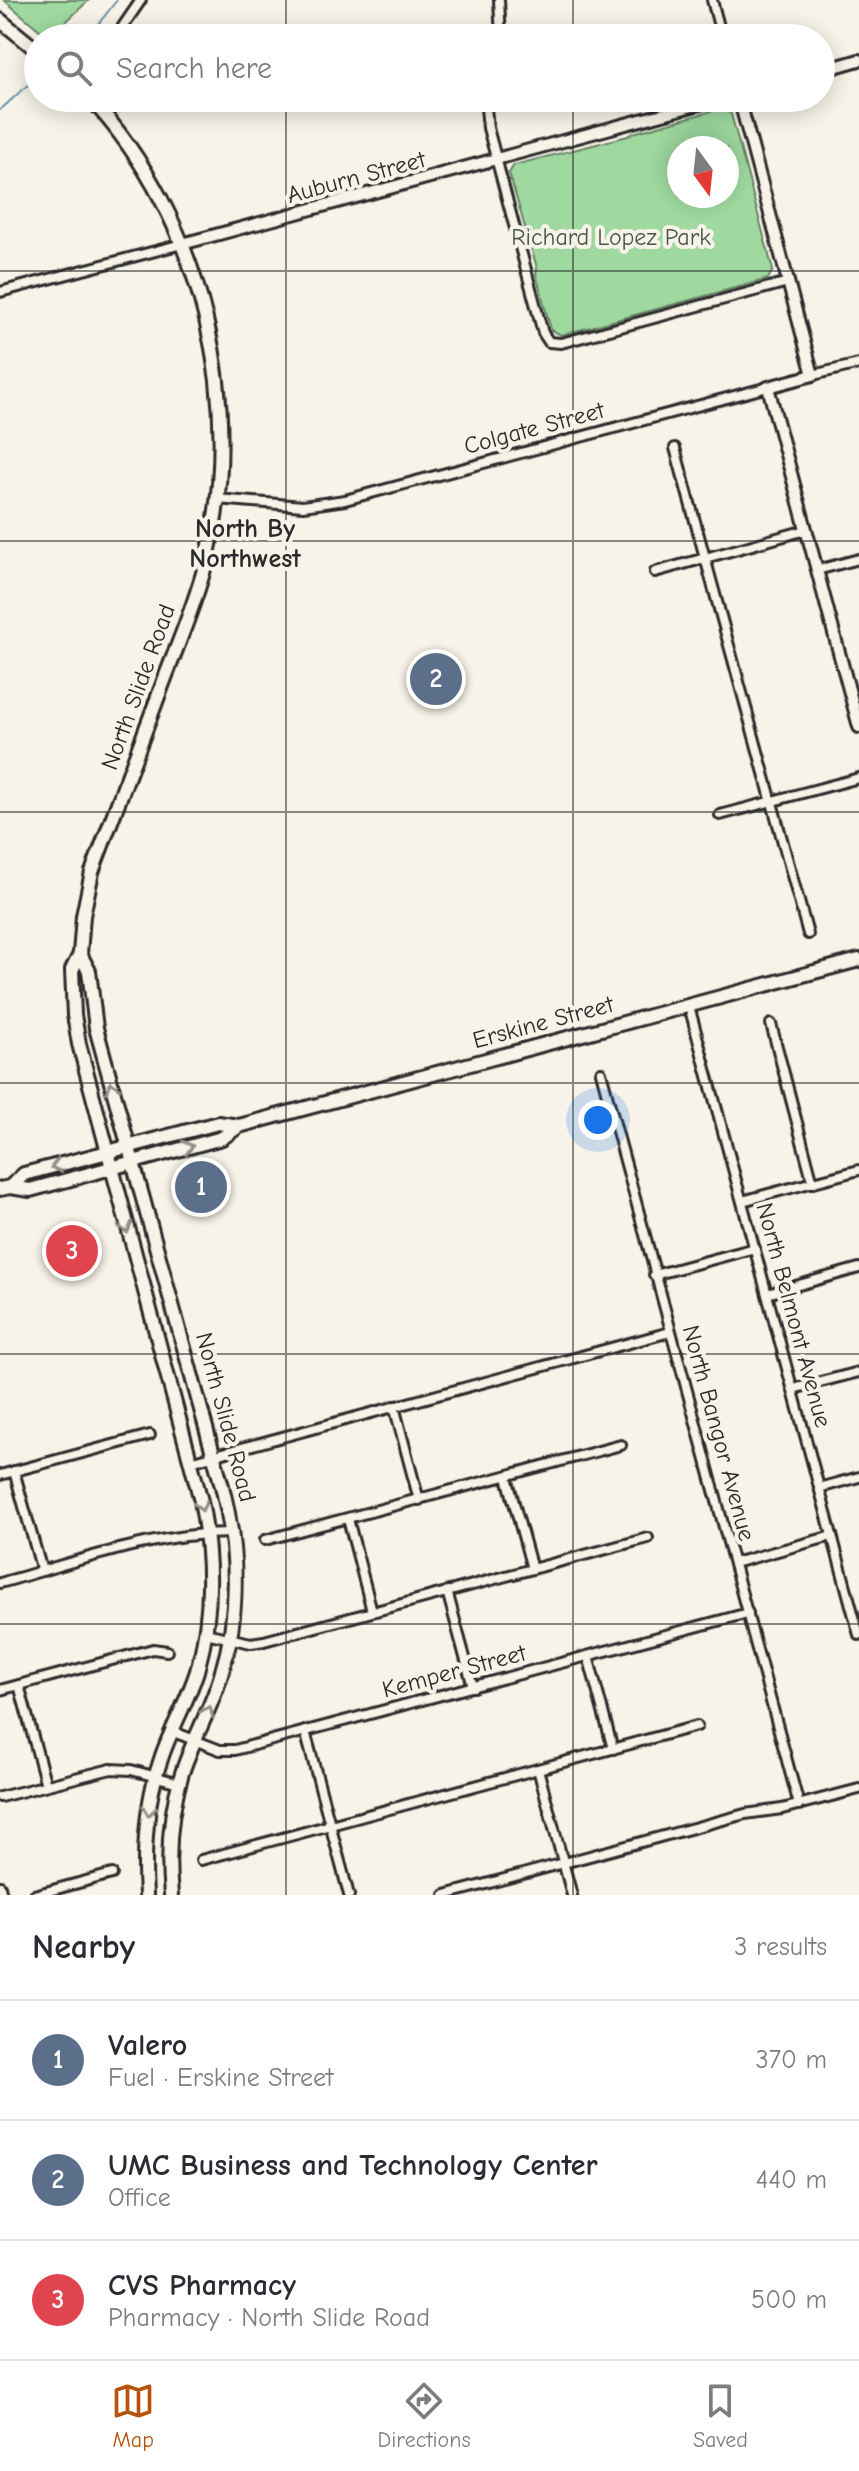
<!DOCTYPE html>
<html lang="en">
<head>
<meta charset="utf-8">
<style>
	:root { --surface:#fff; --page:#f2f2f3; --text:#2b2b33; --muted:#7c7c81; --line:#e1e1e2; --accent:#b45309 }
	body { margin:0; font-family:"Comic Neue",sans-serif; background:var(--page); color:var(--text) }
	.compass { position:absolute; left:667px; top:136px; width:72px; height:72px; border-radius:50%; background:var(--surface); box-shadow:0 4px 20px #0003; rotate:165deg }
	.you { position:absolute; left:598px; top:1120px; width:28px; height:28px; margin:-20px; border:6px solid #fff; border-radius:50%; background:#1a73e8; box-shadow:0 0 0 12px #1a73e833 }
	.badge { display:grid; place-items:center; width:52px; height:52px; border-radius:50%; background:var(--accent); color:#fff; font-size:26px; font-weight:700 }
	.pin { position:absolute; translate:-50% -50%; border:4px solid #fff; box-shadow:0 2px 8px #0006 }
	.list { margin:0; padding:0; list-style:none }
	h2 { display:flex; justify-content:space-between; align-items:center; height:104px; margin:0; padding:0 32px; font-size:34px }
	h2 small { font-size:26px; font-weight:400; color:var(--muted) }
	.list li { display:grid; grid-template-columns:52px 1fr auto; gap:24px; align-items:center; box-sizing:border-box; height:120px; padding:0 32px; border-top:2px solid var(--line) }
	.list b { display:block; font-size:30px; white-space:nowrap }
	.list p { margin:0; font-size:26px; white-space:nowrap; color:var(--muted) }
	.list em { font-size:26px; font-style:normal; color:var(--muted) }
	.icon { flex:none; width:44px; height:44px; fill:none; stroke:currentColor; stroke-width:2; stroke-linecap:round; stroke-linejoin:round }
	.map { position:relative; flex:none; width:859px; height:1895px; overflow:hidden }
	.search { position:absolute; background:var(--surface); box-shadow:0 4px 20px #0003; left:24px; right:24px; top:24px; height:88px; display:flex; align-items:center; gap:20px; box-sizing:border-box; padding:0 28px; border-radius:44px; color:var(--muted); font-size:30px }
	.sheet { height:464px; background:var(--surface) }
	nav { display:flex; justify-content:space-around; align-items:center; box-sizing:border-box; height:112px; border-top:2px solid var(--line); background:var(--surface); font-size:22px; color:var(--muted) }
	nav a { display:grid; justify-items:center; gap:4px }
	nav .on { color:var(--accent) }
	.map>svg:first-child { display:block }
	.green { fill:#9fd99f; stroke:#658265; stroke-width:2; fill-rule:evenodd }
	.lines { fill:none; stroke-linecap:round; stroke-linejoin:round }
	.stream { stroke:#6690a1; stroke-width:2 }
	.minor-casing { stroke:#2b2b2b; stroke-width:14 }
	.tertiary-casing { stroke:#2b2b2b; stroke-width:16 }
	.secondary-casing { stroke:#2b2b2b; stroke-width:18 }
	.minor { stroke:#f7f3e8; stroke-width:8 }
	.tertiary { stroke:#f7f3e8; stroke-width:10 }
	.secondary { stroke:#f7f3e8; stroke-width:12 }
	.oneway { stroke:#918f8a }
	.grid { fill:none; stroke:#2b2b2b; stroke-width:2; stroke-opacity:0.55 }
	.labels { text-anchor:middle; stroke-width:8; stroke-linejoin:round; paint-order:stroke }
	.street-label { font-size:24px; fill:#2b2b2b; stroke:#f7f3e8 }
	.park-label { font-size:24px; fill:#485648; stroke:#f7f3e8 }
	.neighbourhood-label { font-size:26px; font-weight:bold; fill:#2b2b2b; stroke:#f7f3e8 }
</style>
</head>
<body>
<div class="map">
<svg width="859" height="1895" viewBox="0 0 859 1895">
	<rect width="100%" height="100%" fill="#f7f3e8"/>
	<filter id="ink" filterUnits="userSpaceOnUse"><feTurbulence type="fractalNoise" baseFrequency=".0125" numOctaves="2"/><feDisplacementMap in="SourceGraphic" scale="16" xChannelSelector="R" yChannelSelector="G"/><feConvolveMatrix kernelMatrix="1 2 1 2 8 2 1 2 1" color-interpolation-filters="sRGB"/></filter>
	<g filter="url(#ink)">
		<g class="green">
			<polygon points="4,0 89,0 49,38"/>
			<path d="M723,108l8,6 42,156 -5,9 -207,56 -10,-5 -15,-56 1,-6 -28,-95 5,-8 114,-29 5,-3zM679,148h48v48h-48z"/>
		</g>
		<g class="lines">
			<g class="stream">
				<polyline points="83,38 100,22 117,0"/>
				<polyline points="0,110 38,76"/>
			</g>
			<defs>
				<g id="minor">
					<polyline points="499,0 501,38"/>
					<polyline points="712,0 722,38"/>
					<polyline points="115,38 141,0"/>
					<polyline points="485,98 488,128 543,333 549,342 561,343 788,282"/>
					<polyline points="0,292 182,244"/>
					<polyline points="813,375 859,364"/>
					<polyline points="675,448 808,934"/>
					<polyline points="217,499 303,506 345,500 768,387"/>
					<polyline points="817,570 859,559"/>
					<polyline points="655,572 806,530"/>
					<polyline points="720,815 859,778"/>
					<polyline points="689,1006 859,1635"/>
					<polyline points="771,1024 813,1183"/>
					<polyline points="601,1072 799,1805"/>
					<polyline points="742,1201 859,1170"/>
					<polyline points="654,1275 755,1248"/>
					<polyline points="767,1294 859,1268"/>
					<polyline points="793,1389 859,1372"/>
					<polyline points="394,1406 419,1500"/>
					<polyline points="190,1462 670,1332"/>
					<polyline points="14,1471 42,1571"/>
					<polyline points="0,1475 150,1435"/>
					<polyline points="507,1477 532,1569"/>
					<polyline points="819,1488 859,1477"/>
					<polyline points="348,1519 372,1611"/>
					<polyline points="265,1540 621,1445"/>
					<polyline points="734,1563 832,1536"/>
					<path d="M0,1583c76,-21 152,-50 232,-50"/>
					<polyline points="447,1591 473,1687"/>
					<polyline points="205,1633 251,1643 264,1641 648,1538"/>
					<polyline points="588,1656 613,1749"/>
					<polyline points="19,1685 46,1785"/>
					<polyline points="0,1690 153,1649 167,1651"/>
					<polyline points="171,1731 220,1750 235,1750 748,1613"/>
					<polyline points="305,1731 349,1895"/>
					<polyline points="538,1769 572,1895"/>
					<polyline points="0,1797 111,1769 131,1770 179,1783"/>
					<polyline points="201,1860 697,1726"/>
					<polyline points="0,1886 2,1895"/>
					<polyline points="34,1895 112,1874"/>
					<polyline points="445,1895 745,1814 782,1809 859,1789"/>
				</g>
				<g id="tertiary">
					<polyline points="821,71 859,60"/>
					<polyline points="739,98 813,375 768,387 859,727"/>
					<polyline points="182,244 722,98"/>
				</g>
				<g id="secondary">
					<polyline points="0,20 38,51"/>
					<path d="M90,98c113,122 157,308 115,468 -11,41 -28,80 -43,120 -23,62 -47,124 -70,186l-9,44 -3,38 -8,16 2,45 5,29 122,457c11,56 12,114 -4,170 -9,29 -25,56 -35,85 -16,44 -19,92 -16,139"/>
					<path d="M80,954l9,17 7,57 126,458c16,62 18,128 -1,189 -10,34 -28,64 -39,98 -12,39 -15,82 -11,122"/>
					<polyline points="10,1187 24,1174 218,1123 239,1126"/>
					<polyline points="0,1189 10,1187 30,1190 222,1138 239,1126 859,960"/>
				</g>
			</defs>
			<use href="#minor" class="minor-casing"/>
			<use href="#tertiary" class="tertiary-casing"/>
			<use href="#secondary" class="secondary-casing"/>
			<use href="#minor" class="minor"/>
			<use href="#tertiary" class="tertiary"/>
			<use href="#secondary" class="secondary"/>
		</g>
		<defs><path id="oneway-chevron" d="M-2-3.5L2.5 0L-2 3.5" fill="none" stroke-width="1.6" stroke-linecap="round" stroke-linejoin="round" transform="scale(2)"/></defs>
		<g class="oneway">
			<use href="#oneway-chevron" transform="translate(112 1087) rotate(-105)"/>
			<use href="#oneway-chevron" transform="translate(188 1147) rotate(-15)"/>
			<use href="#oneway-chevron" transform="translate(56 1166) rotate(165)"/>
			<use href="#oneway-chevron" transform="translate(126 1228) rotate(75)"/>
			<use href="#oneway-chevron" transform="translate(201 1506) rotate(78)"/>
			<use href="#oneway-chevron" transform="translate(208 1711) rotate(-67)"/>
			<use href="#oneway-chevron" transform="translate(149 1811) rotate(98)"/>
		</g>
	</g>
	<path class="grid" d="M286,0v38M573,0v38M286,98v1797M573,98v1797M0,271h859M0,541h859M0,812h859M0,1083h859M0,1354h859M0,1624h859"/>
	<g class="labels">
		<g class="street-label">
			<text transform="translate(356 177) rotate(-15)" y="8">Auburn Street</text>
			<text transform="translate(534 428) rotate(-15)" y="8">Colgate Street</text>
			<text transform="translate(138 687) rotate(-70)" y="8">North Slide Road</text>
			<text transform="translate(543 1022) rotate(-15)" y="8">Erskine Street</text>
			<text transform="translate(794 1315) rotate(75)" y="8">North Belmont Avenue</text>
			<text transform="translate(226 1417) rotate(75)" y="8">North Slide Road</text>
			<text transform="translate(719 1433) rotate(75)" y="8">North Bangor Avenue</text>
			<text transform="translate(454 1671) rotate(-15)" y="8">Kemper Street</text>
		</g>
		<g class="park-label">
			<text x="611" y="245">Richard Lopez Park</text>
		</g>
		<g class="neighbourhood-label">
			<text x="245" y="537">North By<tspan x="245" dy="30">Northwest</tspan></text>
		</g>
	</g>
</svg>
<svg class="compass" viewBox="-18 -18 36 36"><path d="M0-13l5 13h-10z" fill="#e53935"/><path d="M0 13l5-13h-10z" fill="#7c7c81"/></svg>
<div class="you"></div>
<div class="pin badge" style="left:201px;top:1187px;background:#5c6f8a">1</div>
<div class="pin badge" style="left:436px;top:679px;background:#5c6f8a">2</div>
<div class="pin badge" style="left:72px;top:1251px;background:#e0444e">3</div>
<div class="search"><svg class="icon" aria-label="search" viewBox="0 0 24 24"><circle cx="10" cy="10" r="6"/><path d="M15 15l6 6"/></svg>Search here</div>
</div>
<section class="sheet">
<h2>Nearby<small>3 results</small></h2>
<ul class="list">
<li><span class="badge" style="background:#5c6f8a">1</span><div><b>Valero</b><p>Fuel · Erskine Street</p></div><em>370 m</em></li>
<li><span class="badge" style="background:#5c6f8a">2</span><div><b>UMC Business and Technology Center</b><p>Office</p></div><em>440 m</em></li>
<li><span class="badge" style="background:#e0444e">3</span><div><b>CVS Pharmacy</b><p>Pharmacy · North Slide Road</p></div><em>500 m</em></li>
</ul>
</section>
<nav>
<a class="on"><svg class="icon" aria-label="map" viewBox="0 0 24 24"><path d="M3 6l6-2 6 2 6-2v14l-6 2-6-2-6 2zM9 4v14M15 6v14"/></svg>Map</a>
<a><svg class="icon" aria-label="directions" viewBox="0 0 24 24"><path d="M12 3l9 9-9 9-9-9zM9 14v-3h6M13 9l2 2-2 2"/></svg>Directions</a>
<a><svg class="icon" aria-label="saved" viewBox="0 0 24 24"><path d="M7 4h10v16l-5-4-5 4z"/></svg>Saved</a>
</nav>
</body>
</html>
